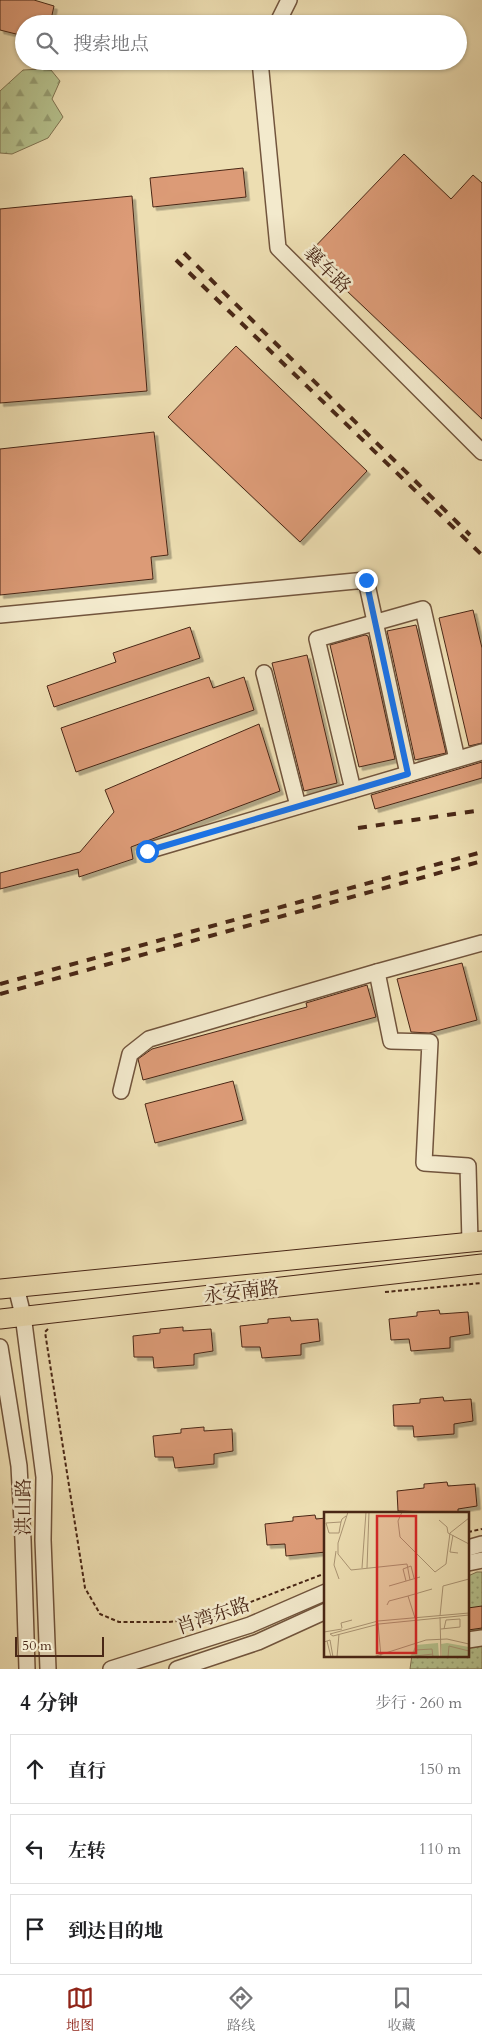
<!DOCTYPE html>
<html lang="zh">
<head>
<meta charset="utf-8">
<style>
	:root { --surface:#fff; --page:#f2f2f2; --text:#202124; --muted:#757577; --line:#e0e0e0; --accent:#8f2418 }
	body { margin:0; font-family:Cardo,"Noto Serif SC",serif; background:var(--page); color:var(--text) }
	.scale { position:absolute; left:15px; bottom:12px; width:89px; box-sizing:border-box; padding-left:5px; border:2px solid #492716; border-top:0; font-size:14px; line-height:18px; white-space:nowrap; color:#492716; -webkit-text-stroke:4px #f3eacd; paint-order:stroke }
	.stop { position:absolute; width:15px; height:15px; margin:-11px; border:4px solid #1a73e8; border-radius:50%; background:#fff }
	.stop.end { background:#1a73e8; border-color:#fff; box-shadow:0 1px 5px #0008 }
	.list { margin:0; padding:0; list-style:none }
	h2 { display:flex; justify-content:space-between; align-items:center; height:65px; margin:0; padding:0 20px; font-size:21px }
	h2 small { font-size:16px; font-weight:400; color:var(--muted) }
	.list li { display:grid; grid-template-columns:32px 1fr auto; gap:15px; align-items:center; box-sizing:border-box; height:70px; margin:0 10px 10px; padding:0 10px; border:1px solid var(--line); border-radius:0px }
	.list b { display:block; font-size:19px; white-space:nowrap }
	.list em { font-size:16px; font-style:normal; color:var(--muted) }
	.icon { flex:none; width:28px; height:28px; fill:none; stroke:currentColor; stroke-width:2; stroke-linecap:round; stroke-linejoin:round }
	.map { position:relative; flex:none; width:482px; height:1669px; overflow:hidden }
	.search { position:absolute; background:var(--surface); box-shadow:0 1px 4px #0004; left:15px; right:15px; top:15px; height:55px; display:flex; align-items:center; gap:12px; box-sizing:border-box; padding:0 18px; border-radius:28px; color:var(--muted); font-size:19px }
	.sheet { height:305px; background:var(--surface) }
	nav { display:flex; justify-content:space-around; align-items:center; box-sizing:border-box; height:70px; border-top:1px solid var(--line); background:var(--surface); font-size:14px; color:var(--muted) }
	nav a { display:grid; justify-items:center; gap:2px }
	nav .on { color:var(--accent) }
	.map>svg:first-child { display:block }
	.grass { fill:url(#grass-dots); stroke:#807452 }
	.forest { fill:url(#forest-firs); stroke:#807452 }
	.building { fill:#dc9b77; stroke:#492716; filter:url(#shadow) }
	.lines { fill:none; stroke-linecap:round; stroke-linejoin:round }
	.minor-casing { stroke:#72553d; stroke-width:18 }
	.major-casing { stroke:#492716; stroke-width:21 }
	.path { stroke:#492716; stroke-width:2; stroke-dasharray:4 2.5; stroke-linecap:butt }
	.minor { stroke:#f3eacd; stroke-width:15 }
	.major { stroke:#eddeb2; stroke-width:19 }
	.rail { stroke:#492716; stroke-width:4; stroke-dasharray:9 9; stroke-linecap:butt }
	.route { stroke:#1a73e8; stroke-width:6 }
	.labels { text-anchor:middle; stroke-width:5; stroke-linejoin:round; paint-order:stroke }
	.street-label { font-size:19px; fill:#492716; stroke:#f3eacd }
	.inset-road { fill:none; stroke:#ab9574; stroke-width:1 }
	.view { fill:#d62828; fill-opacity:0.15; stroke:#d62828; stroke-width:2.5 }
	.inset-edge { fill:none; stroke:#492716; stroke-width:2.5 }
</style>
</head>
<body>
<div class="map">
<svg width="482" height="1669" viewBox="0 0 482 1669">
	<defs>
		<pattern id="grass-dots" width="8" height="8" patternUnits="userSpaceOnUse" patternTransform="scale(1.25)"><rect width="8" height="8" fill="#b6c28e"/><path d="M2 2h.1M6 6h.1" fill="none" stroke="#969e73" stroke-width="1.8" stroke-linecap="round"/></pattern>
		<pattern id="forest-firs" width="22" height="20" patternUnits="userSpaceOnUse" patternTransform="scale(1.25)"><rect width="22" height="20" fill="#b6c28e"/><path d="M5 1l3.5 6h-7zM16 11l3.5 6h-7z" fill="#969e73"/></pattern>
		<filter id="shadow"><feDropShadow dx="3.5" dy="3.5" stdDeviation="0" flood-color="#0004"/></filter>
	</defs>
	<rect width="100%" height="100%" fill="#eddeb2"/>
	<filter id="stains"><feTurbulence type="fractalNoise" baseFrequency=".004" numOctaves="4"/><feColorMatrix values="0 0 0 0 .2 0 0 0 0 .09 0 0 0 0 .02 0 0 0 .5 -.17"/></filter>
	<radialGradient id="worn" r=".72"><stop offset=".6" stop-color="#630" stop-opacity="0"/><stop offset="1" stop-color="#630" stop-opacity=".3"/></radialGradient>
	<polygon class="grass" points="477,1572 482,1572 482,1669 410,1669 412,1655 468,1655 468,1576"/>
	<polygon class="forest" points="42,69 51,70 60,81 52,99 63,117 48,138 12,154 0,153 0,91 23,70"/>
	<g class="building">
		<polygon points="0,0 34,0 54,6 50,24 24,24 24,36 0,30"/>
		<polygon points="404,154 451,199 473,175 482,183 482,419 308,254"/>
		<polygon points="243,168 246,197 153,207 150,178"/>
		<polygon points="132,196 147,391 0,403 0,209"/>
		<polygon points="236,346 367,471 300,542 168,417"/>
		<polygon points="154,432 168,555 151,557 153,579 0,595 0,449"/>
		<polygon points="473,610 482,648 482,743 469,746 439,618"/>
		<polygon points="416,625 446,753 415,760 387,631"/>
		<polygon points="190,627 200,658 54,707 47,686 116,662 113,653"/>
		<polygon points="365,635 368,636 395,759 359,767 330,645"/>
		<polygon points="307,655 337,783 304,791 272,663"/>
		<polygon points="209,677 213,688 244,677 254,710 76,772 61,728"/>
		<polygon points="259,724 280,791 131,847 133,859 79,877 78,869 0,889 0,873 80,852 114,812 105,790"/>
		<polygon points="482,762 482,778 375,809 371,795"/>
		<polygon points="462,963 477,1020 429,1033 411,1032 397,979"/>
		<polygon points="367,985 376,1017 143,1080 138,1059 152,1049 307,1007 306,1003"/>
		<polygon points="233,1081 243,1120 155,1143 145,1104"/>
		<polygon points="439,1310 440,1314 468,1312 470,1334 450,1337 450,1348 411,1351 409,1339 391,1340 389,1319 417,1316 417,1312"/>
		<polygon points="290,1317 291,1321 318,1319 320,1341 301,1344 301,1355 262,1358 260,1347 242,1347 240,1326 268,1323 268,1319"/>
		<polygon points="183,1327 183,1331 211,1329 213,1351 194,1354 194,1365 154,1368 153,1357 134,1357 133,1336 160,1333 160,1329"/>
		<polygon points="443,1397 444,1401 471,1399 473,1421 454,1424 454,1434 414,1437 413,1426 394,1426 393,1405 420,1403 420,1399"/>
		<polygon points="204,1427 204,1431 232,1429 233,1451 214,1454 214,1464 175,1468 173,1457 155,1457 153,1436 181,1433 181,1429"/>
		<polygon points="447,1482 448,1486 475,1484 477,1506 458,1509 458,1513 398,1511 397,1491 424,1488 424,1484"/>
		<polygon points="315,1515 316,1519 326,1518 326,1552 286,1556 285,1544 267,1545 265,1524 293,1521 293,1517"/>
		<polygon points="482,1606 482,1628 468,1630 468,1608"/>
	</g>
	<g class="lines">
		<defs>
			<g id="minor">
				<polyline points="277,24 289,0"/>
				<polyline points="260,61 278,248 482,452"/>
				<polyline points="0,615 366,580 408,774"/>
				<polyline points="264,673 298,806"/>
				<polyline points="353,790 317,639 423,609 457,759"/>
				<polyline points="147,851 482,752"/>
				<polyline points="121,1091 130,1054 149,1039 377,972"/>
				<polyline points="470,1242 468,1166 424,1163 430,1042 391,1041 377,972 482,943"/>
				<polyline points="16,1287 23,1315 44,1477 43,1540 48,1669"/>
				<polyline points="0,1347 19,1466 23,1540 27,1669"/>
				<polyline points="468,1548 482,1544"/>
				<polyline points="468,1563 482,1560"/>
				<polyline points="468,1640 482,1638"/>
				<polyline points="111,1669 250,1625 326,1592"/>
				<polyline points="177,1669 258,1642 326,1611"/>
			</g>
			<g id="major">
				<polyline points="0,1289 482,1241"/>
				<polyline points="0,1319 482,1264"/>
			</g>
		</defs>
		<use href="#minor" class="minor-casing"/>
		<use href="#major" class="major-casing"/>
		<g class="path">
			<polyline points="385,1292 482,1283"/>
			<polyline points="48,1329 45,1332 85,1588 100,1614 119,1622 168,1622 209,1618 326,1573"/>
			<polyline points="468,1532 482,1529"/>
		</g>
		<use href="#minor" class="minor"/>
		<use href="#major" class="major"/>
		<g class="rail">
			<polyline points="184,253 470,535"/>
			<polyline points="176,260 482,555"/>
			<polyline points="358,828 482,810"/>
			<polyline points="0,984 482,852"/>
			<polyline points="0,994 482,861"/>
		</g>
	</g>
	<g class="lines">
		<polyline class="route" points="147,851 408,774 366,580"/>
	</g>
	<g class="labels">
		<g class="street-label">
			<text transform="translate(328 269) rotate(45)" y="7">襄车路</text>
			<text transform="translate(241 1291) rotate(-7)" y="7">永安南路</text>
			<text transform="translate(23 1507) rotate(-90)" y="7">洪山路</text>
			<text transform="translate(213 1615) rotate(-19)" y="7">肖湾东路</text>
		</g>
	</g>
	<g transform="translate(324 1512)">
		<rect width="145" height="145" fill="#eddeb2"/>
		<path d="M114,131l1,14h-29l6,-12zM123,131l22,4v10h-27l-1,-13z" fill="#b6c28e"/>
		<path class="inset-road" d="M78,0l-4,9 2,16 35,35 11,-8 4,-31 19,-15M115,8l8,7 1,6 21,11M17,10l-15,1 3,10h10l1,-6 1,-5 1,-3 4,-3M129,23l-3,17 8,1M14,31v11l13,16 56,-6 3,16M14,31l10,-31M12,39l-2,14 5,14M38,56l4,-56M43,56l2,-56M82,69l-3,-12 8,-3 3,12M65,74l31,-9M63,93l2,-4 19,-5M145,101l-91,8 -48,13 3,2 46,-12 90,-9M116,104l3,-30 26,-7M116,105l1,40M91,106l-7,-22 24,-7M54,111l3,34M18,116l-1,-5 11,-3M117,117l19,-2v-8l-14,1 -2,9M0,120l18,-3M3,129l4,16M0,130l6,-2 3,17M91,138l17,-1 1,8M91,144l18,-2M13,145l2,-23M49,145l53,-17 21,-1 22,5M124,145l1,-11 20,5"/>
		<path class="view" d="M53,4h39v137h-39z"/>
		<rect width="145" height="145" class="inset-edge"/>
	</g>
	<rect width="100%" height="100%" filter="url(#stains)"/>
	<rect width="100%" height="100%" fill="url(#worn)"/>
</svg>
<div class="scale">50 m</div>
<div class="stop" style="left:147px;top:851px"></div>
<div class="stop end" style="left:366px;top:580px"></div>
<div class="search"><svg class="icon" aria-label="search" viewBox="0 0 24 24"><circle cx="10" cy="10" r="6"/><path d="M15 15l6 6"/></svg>搜索地点</div>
</div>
<section class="sheet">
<h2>4 分钟<small>步行 · 260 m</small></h2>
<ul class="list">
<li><svg class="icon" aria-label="ahead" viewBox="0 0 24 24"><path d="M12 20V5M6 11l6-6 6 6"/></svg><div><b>直行</b></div><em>150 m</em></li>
<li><svg class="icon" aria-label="left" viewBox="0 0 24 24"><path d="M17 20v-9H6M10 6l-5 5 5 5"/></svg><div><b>左转</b></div><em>110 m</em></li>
<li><svg class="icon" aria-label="arrive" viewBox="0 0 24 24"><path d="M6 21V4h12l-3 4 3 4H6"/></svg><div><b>到达目的地</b></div></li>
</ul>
</section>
<nav>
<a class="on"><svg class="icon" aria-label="map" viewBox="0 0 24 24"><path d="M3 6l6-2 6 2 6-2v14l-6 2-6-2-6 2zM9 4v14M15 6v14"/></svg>地图</a>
<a><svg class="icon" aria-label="directions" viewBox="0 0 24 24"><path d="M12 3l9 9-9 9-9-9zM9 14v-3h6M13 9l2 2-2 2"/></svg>路线</a>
<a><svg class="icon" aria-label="saved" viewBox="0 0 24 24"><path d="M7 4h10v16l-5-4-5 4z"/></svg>收藏</a>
</nav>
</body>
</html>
